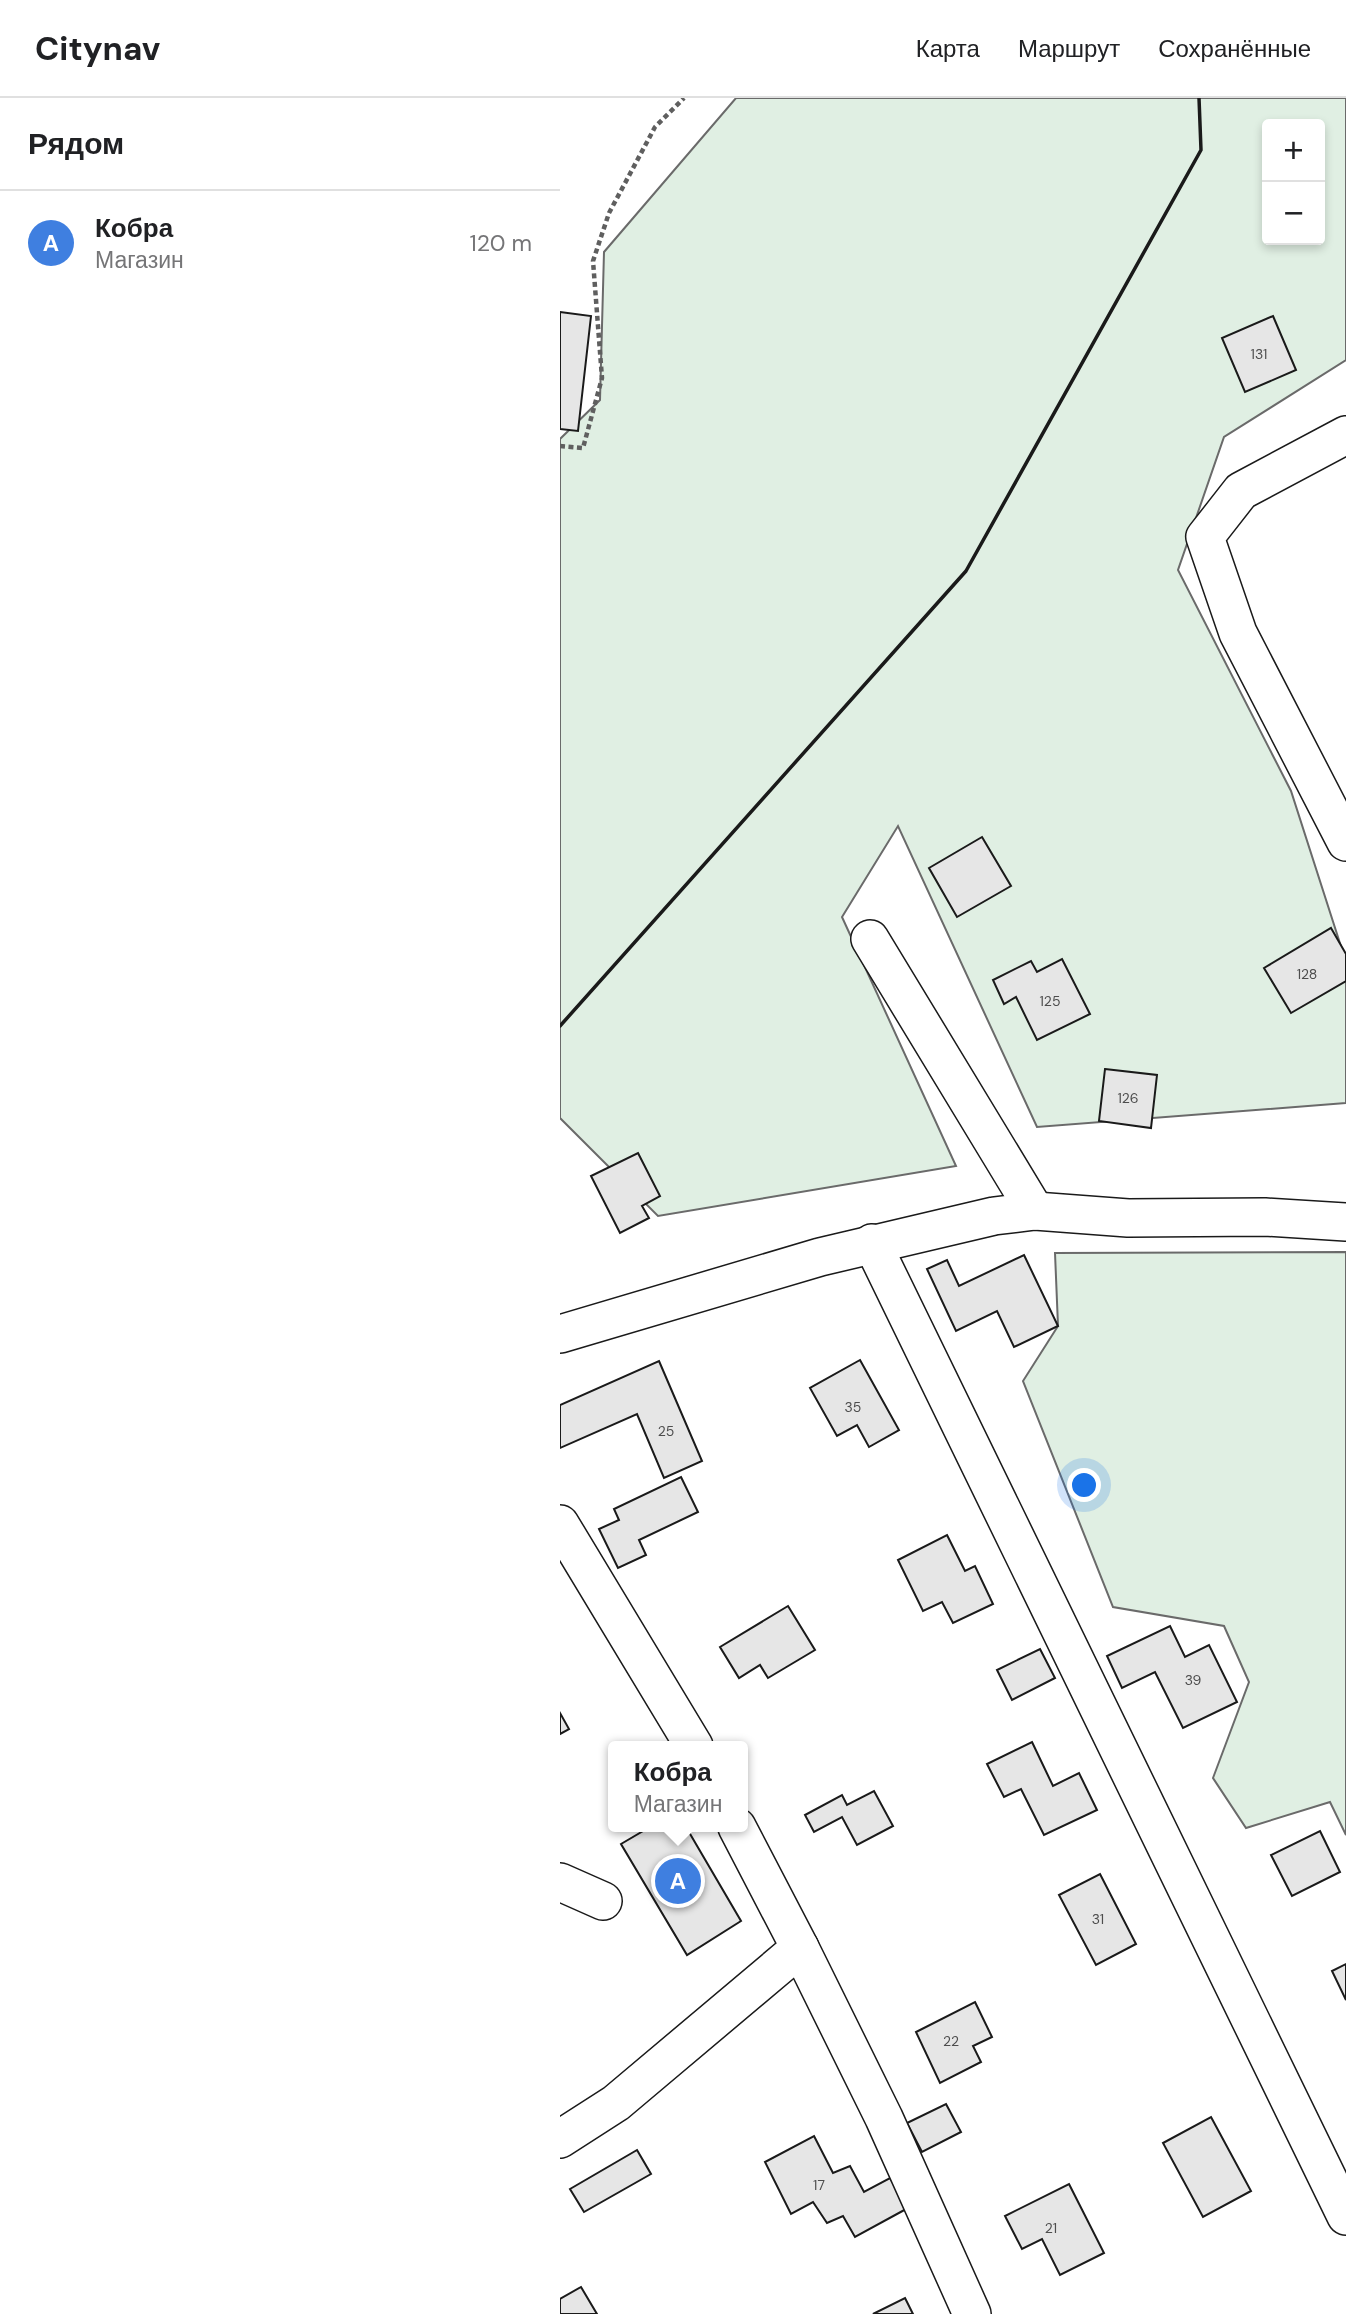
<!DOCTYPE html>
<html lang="ru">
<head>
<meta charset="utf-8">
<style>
	:root { --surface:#fff; --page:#f6f6f6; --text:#202124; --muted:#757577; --line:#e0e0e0; --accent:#db2777 }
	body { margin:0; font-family:"DM Sans",sans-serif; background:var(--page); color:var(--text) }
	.controls { position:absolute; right:21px; top:21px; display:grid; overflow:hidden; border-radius:7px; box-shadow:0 4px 10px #0003 }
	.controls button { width:63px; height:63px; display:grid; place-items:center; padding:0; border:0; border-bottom:2px solid var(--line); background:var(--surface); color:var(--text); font:35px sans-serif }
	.you { position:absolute; left:525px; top:1388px; width:24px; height:24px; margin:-18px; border:5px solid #fff; border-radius:50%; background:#1a73e8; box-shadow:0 0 0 10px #1a73e833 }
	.badge { display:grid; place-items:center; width:46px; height:46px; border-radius:50%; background:var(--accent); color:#fff; font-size:23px; font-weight:700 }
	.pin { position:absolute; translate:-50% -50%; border:4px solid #fff; box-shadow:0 2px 7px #0006 }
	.popup { position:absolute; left:48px; top:1643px; width:140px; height:91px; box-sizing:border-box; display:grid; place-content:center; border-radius:7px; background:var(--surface); filter:drop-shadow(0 2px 5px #0005); font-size:23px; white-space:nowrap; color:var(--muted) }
	.popup b { font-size:26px; color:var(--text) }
	.popup::after { content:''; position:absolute; left:50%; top:100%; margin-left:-14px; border:14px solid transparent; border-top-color:var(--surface) }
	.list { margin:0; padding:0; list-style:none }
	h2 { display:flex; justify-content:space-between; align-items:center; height:91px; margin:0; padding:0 28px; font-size:30px }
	h2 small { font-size:23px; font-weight:400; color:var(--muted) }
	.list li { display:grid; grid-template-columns:46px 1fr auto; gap:21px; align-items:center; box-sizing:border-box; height:105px; padding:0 28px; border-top:2px solid var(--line) }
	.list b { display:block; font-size:26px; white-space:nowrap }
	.list p { margin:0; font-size:23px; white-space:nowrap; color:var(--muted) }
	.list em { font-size:23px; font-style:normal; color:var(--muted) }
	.map { position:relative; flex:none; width:786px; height:2216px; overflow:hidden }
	header { display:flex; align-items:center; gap:42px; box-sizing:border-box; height:98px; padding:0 35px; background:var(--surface); border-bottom:2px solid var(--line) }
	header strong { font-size:33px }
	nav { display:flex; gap:38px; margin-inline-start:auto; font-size:24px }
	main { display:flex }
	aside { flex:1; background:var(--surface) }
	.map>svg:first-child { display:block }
	.green { fill:#e0efe3; stroke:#6a6a6a; stroke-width:2; fill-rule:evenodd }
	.building { fill:#e6e6e6; stroke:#1a1a1a; stroke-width:2 }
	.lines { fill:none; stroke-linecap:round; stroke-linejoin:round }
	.minor-casing { stroke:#1a1a1a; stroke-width:40 }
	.path { stroke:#5f5f5f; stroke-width:4.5; stroke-dasharray:5 3.5; stroke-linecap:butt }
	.minor { stroke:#fff; stroke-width:37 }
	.wall { stroke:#1a1a1a; stroke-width:3.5 }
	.labels { text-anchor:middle; stroke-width:5; stroke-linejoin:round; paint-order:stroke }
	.number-label { font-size:14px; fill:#4d4d4d }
</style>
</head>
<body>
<header>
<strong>Citynav</strong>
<nav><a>Карта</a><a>Маршрут</a><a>Сохранённые</a></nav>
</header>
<main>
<aside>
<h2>Рядом<small></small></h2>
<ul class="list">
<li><span class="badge" style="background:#3f7fe0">A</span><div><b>Кобра</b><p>Магазин</p></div><em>120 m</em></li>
</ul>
</aside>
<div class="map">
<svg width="786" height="2216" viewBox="0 0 786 2216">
	<rect width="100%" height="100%" fill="#fff"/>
	<g class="green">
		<path d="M176,0h610v262l-122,77 -46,133 113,221 55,171v141l-309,24 -139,-301 -56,91 114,249 -298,50 -98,-98v-679l40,-39 4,-148zM707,26h53v116h-53z"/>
		<polygon points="786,1154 786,1737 770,1704 686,1730 653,1680 689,1584 664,1528 553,1509 463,1283 498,1228 495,1155"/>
	</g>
	<g class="building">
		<polygon points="0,214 31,218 18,333 0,331"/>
		<polygon points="713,218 736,272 685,294 662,240"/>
		<polygon points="422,739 451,788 397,819 369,770"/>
		<polygon points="771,830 786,856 786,883 731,915 704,870"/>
		<polygon points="502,861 530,916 477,942 456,899 444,906 433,882 471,863 477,874"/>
		<polygon points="545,971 597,977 591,1030 539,1023"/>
		<polygon points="78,1055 100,1098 82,1108 89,1120 60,1135 31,1078"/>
		<polygon points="464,1157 498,1228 454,1249 437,1213 396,1233 367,1171 387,1162 399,1188"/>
		<polygon points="300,1262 339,1332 309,1349 297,1327 277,1338 250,1290"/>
		<polygon points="99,1263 142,1363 104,1380 77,1316 0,1350 0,1307"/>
		<polygon points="121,1379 138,1414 79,1442 86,1457 58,1470 39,1431 59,1422 54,1411"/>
		<polygon points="387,1437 405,1473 415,1468 433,1506 393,1525 382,1504 363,1513 338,1462"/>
		<polygon points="228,1508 255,1552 208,1580 200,1567 179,1580 160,1549"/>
		<polygon points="610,1528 625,1559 649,1547 677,1604 623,1630 595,1574 562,1590 547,1558"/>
		<polygon points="480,1551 495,1580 452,1602 437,1572"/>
		<polygon points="0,1615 9,1631 0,1636"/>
		<polygon points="472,1644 493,1688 519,1675 537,1712 484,1737 461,1691 444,1699 427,1666"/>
		<polygon points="314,1693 333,1728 297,1747 282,1719 254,1734 245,1717 282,1697 287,1707"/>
		<polygon points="90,1729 126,1729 181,1823 127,1857 61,1746"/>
		<polygon points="760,1733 780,1774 732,1798 711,1757"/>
		<polygon points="540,1776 576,1846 536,1867 499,1797"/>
		<polygon points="786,1866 786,1902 772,1873"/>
		<polygon points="415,1904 432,1939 413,1948 421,1964 380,1985 356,1934"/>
		<polygon points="386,2006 401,2034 362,2054 347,2025"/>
		<polygon points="651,2019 691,2093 643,2119 603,2045"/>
		<polygon points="254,2038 273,2075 290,2068 304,2094 330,2080 348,2110 295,2139 283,2118 267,2125 253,2104 231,2116 205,2064"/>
		<polygon points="77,2052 91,2076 24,2114 10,2091"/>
		<polygon points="509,2086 544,2155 500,2177 482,2141 462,2151 445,2118"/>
		<polygon points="21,2189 37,2216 0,2216 0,2201"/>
		<polygon points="345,2200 353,2216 313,2216"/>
	</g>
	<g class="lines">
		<defs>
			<g id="minor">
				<polyline points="786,337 681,393 645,439 678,535 786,744"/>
				<polyline points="310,841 475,1113"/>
				<polyline points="312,1145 786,2118"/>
				<polyline points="0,1236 260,1159 434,1118 475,1113 568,1120 705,1119 786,1124"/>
				<polyline points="0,1426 134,1648"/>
				<polyline points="0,1784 43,1803"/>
				<polyline points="240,1850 324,2020 412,2216"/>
				<polyline points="0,2041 56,2005 240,1850 177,1729"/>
			</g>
		</defs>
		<use href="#minor" class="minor-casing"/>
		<polyline class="path" points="0,348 23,350 42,280 33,163 49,115 95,29 124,0"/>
		<use href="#minor" class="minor"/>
		<polyline class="wall" points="0,928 406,473 641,52 639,0"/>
	</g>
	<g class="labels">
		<g class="number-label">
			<text x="699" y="261">131</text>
			<text x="747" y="881">128</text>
			<text x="490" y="908">125</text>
			<text x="568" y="1005">126</text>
			<text x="293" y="1314">35</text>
			<text x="106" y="1338">25</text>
			<text x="633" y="1587">39</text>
			<text x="538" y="1826">31</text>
			<text x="391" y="1948">22</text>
			<text x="259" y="2092">17</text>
			<text x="491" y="2135">21</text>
		</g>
	</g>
</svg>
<div class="controls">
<button>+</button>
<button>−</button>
</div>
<div class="you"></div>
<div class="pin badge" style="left:118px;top:1783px;background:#3f7fe0">A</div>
<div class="popup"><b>Кобра</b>Магазин</div>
</div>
</main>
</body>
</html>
